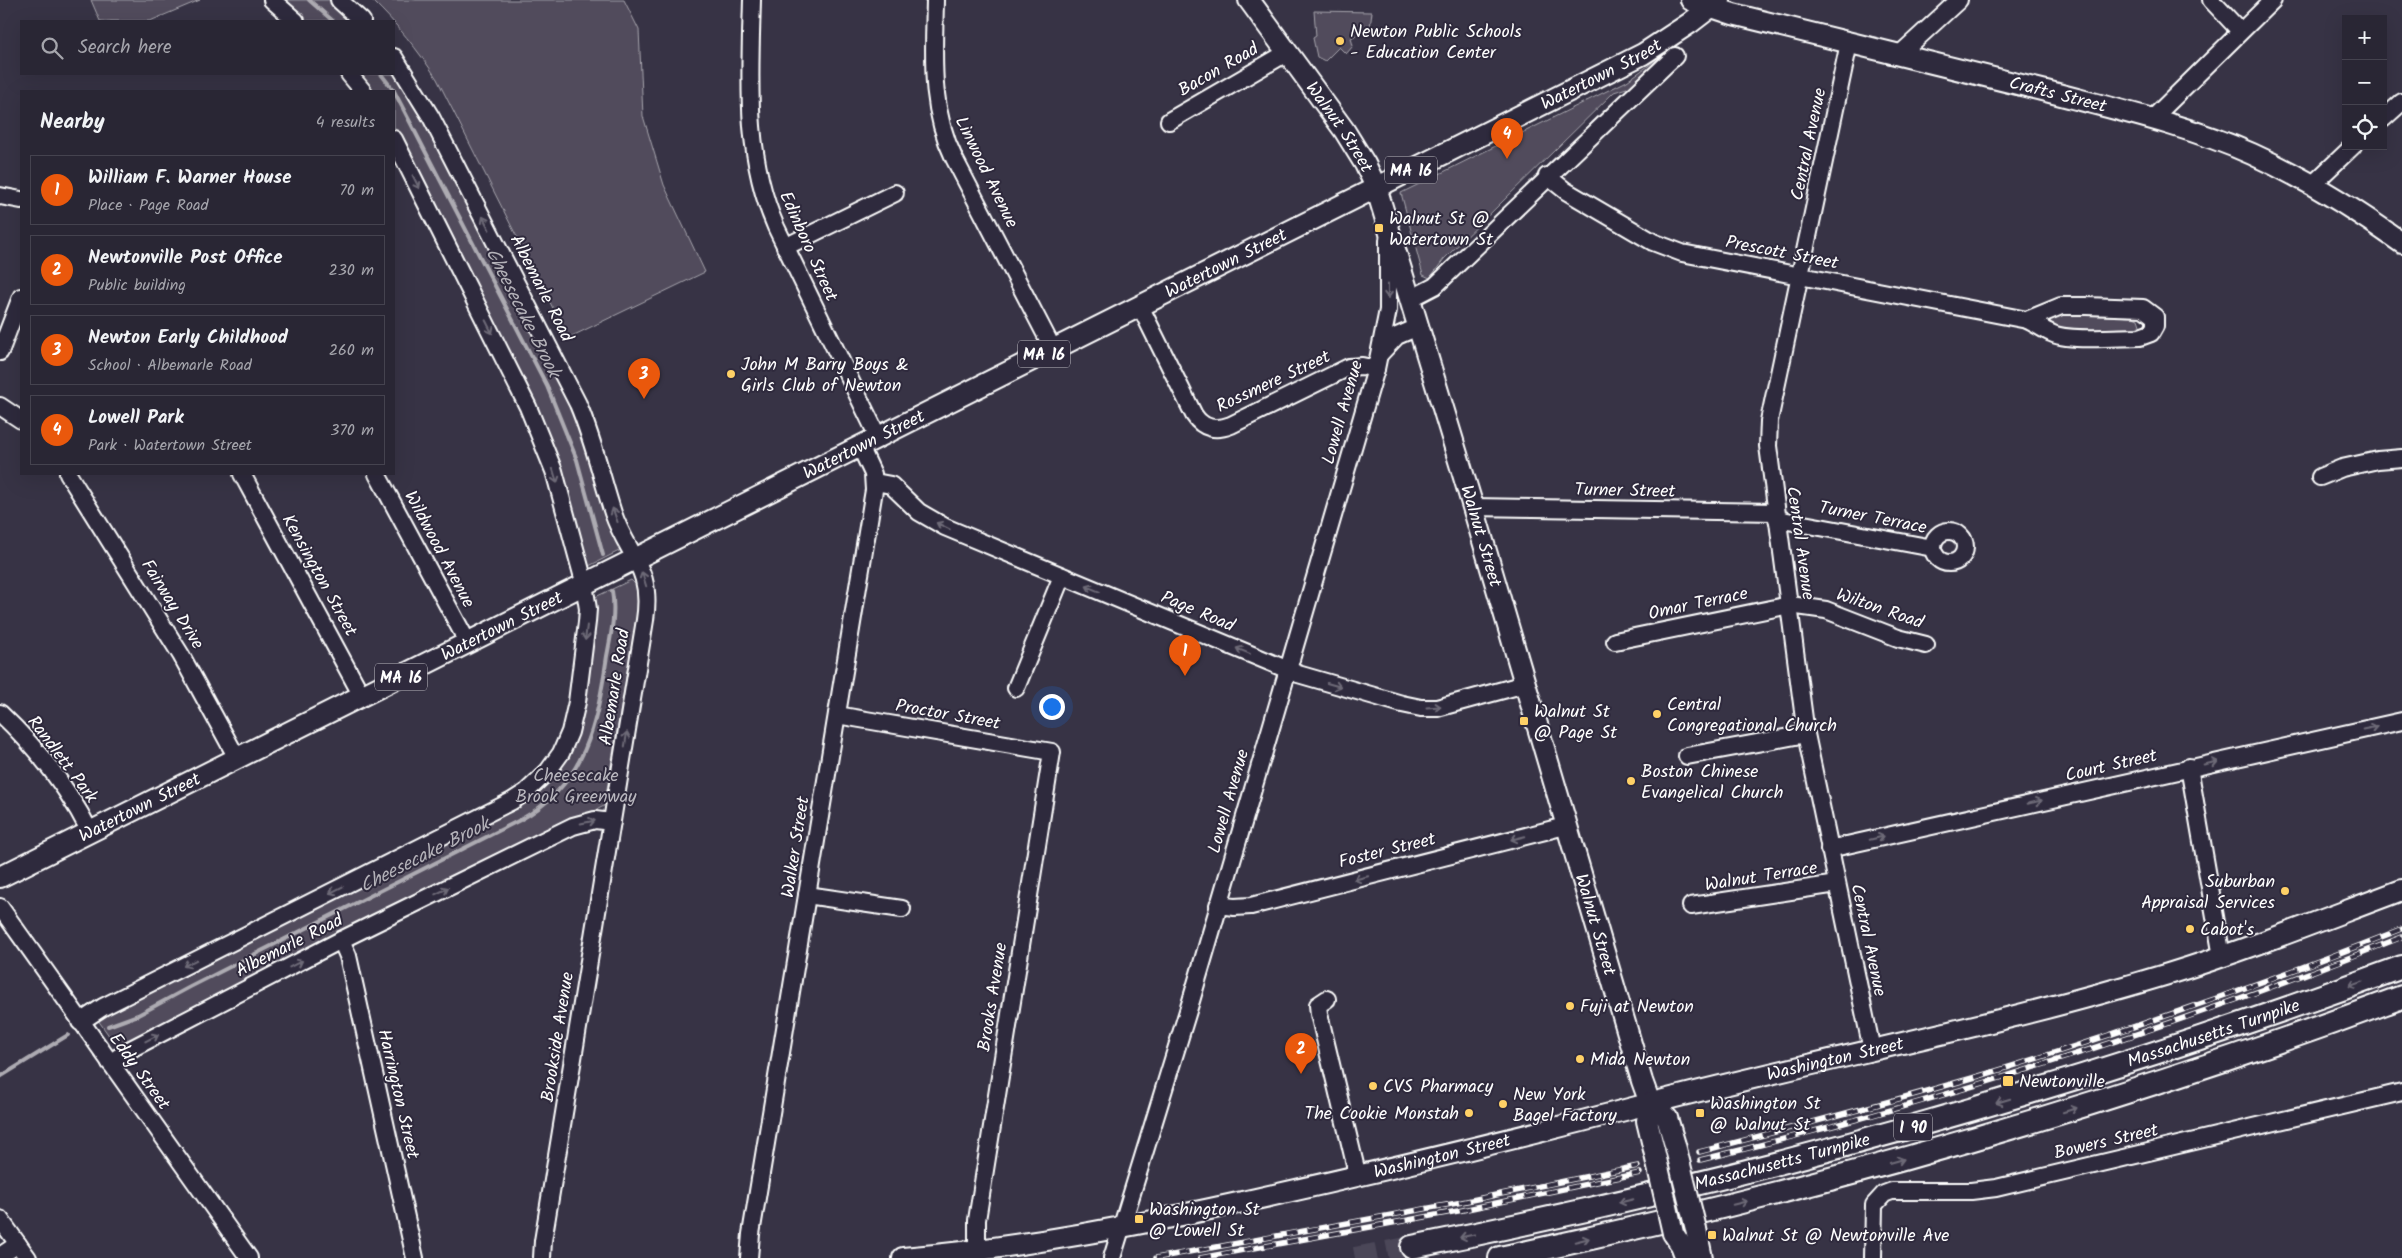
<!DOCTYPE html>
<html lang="en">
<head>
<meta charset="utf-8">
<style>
	:root { --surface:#292634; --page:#353240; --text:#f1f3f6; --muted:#a5a5ac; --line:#45434f; --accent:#ea580c }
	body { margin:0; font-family:Kalam,sans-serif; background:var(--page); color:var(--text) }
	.controls { position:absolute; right:15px; top:15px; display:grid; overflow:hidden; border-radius:0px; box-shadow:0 5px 20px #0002 }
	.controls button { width:45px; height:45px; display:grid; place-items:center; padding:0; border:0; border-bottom:1px solid var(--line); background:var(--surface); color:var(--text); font:25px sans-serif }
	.you { position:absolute; left:1051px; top:706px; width:18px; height:18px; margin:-12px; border:4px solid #fff; border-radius:50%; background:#1a73e8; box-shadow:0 0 0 8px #1a73e833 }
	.badge { display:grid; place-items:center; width:32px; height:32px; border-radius:50%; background:var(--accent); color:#fff; font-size:16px; font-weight:700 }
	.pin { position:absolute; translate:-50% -41px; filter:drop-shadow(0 1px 2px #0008) }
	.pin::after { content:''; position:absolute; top:26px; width:18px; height:15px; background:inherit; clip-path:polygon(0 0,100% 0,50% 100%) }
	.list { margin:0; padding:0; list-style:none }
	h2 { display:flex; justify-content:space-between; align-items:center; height:65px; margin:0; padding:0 20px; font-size:21px }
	h2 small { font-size:16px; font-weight:400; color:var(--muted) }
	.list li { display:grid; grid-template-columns:32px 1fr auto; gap:15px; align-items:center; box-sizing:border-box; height:70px; margin:0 10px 10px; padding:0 10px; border:1px solid var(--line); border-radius:0px }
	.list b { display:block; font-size:19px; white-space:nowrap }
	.list p { margin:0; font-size:16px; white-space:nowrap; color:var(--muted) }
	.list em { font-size:16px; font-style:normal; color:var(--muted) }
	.icon { flex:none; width:28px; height:28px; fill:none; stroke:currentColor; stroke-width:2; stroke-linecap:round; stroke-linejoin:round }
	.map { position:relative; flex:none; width:2402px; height:1258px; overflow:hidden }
	.search { position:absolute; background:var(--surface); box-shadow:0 5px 20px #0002; left:20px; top:20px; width:375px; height:55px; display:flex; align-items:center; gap:12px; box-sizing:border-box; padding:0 18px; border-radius:0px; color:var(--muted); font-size:19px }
	.panel { position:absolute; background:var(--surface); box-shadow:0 5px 20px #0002; left:20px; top:90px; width:375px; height:385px; border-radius:0px }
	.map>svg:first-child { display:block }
	.green { fill:#514c5c; stroke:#a8a6ae }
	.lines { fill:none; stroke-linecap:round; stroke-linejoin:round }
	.stream { stroke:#adabb2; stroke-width:4 }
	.highway-tunnel { stroke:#4b4758; stroke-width:22; stroke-dasharray:22 11; stroke-linecap:butt }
	.minor-casing { stroke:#fff; stroke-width:20 }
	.major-casing { stroke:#fff; stroke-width:24 }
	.highway-casing { stroke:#fff; stroke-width:26 }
	.minor { stroke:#2f2a3d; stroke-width:16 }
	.major { stroke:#2f2a3d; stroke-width:20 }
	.highway { stroke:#2f2a3d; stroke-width:22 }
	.rail-casing { stroke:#fff; stroke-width:5.5 }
	.rail { stroke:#2f2a3d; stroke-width:4; stroke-dasharray:11; stroke-linecap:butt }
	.major-bridge-casing { stroke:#fff; stroke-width:24; stroke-linecap:butt }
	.major-bridge { stroke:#2f2a3d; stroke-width:20 }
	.oneway { stroke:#6d6a77 }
	.poi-dot { fill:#ffd166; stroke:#2f2a3d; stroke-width:2 }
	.labels { text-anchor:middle; stroke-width:4; stroke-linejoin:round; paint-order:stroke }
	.shield { fill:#2f2a3d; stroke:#c1bfc5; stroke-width:1 }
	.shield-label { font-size:16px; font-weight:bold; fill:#fff }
	.poi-label { font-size:18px; fill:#fff; stroke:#2f2a3d; text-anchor:start }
	.street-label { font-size:18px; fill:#fff; stroke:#2f2a3d }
	.park-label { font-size:18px; fill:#b9b7be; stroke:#2f2a3d }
	.water-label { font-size:19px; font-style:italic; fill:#b4b2b9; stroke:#2f2a3d }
</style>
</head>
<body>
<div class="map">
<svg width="2402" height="1258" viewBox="0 0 2402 1258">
	<rect width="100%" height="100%" fill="#373345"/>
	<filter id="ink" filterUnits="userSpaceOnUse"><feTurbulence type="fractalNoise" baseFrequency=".02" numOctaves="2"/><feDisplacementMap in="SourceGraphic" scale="10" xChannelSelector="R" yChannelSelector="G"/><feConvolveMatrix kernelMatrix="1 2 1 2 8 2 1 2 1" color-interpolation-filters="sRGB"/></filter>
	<g filter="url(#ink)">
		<g class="green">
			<polygon points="91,0 200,0 150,21 100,21"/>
			<polygon points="283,0 338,0 361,21 306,21"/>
			<path d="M372,0h252l15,30 4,86 21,69 41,87 -137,66 -131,-259c-19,-29 -40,-55 -65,-79z"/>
			<polygon points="1314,11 1372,12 1370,28 1351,38 1353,46 1346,54 1339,47 1325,61 1317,57 1313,38 1316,36"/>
			<polygon points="1666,53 1633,86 1614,92 1444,259 1430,278 1423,275 1401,193 1627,81"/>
			<polygon points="394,58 578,404 629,546 581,570 568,493 552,442 434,201 394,127 394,91 373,91 358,74 394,74"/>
			<polygon points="2057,314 2133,317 2138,319 2140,325 2133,331 2056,328 2051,326 2050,320"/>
			<polygon points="631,580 636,585 640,596 604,806 122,1054 93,1013 519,797 564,746 587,601"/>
		</g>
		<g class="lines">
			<g class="stream">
				<polyline points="309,0 333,21"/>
				<polyline points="381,74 394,91"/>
				<polyline points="394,91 547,386 577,460 603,555"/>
				<path d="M108,1026l30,-11 52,-28 330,-167c66,-36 77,-96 87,-164 4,-21 9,-43 5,-65"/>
				<polyline points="0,1077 68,1035"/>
			</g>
			<polyline class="highway-tunnel" points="1355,1258 1412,1247"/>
			<defs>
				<g id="minor">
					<polyline points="272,0 296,21"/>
					<polyline points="339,0 362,21"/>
					<path d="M752,0c-2,77 -8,155 24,227l102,210"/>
					<path d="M935,0c-1,55 -6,107 19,158l99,191"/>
					<polyline points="2211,0 2240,31"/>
					<polyline points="1849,43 1769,421 1768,446 1806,734 1872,1050"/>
					<polyline points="1899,55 1959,0"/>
					<path d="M394,57l37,60 147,287c16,38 23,72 35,109 15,44 40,54 32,107l-102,621 -1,17"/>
					<polyline points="349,74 363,91"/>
					<polyline points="2383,119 2402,102"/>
					<polyline points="2151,120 2273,0"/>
					<polyline points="1169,121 1288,52"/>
					<path d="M1547,176l19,15 87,51 29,11 345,67c9,4 15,9 24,13 17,9 68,4 89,4l11,-4 4,-7v-9l-12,-9 -57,-2h-25l-34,14"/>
					<polyline points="2312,185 2353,146"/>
					<polyline points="0,196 21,200"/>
					<polyline points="785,247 895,193"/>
					<polyline points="1410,299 1435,286 1675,56"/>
					<path d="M1140,306l54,109c9,14 22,16 37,10l118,-58 13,-1 14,3"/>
					<polyline points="0,352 21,297"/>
					<polyline points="1380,354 1397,336 1418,327"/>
					<polyline points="0,406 21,420"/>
					<polyline points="68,474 181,655 237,758"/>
					<polyline points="242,474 362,696"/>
					<polyline points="377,474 468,643"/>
					<polyline points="2320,477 2342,468 2378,460 2402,458"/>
					<polyline points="875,482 891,485 919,512 945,527 1298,674 1402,704 1421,708 1437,708 1525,684"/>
					<polyline points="1473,507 1776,512"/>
					<polyline points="1777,519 1933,548"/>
					<circle cx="1949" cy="547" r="16"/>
					<polyline points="1615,641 1790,605 1826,610 1898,638 1926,645"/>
					<polyline points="1016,688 1062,576"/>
					<path d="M0,713c35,33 68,75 90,119"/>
					<polyline points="837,715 1052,752 977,1220 977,1249"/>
					<polyline points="1687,756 1806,734"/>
					<polyline points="2189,767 2222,957"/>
					<polyline points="1829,849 2402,721"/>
					<polyline points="807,895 902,909"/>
					<polyline points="1218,905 1234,907 1251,906 1565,826"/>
					<polyline points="1691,906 1837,884"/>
					<polyline points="0,907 249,1258"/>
					<polyline points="341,940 348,956 415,1258"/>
					<polyline points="1327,999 1318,1005 1319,1014 1358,1177"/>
					<polyline points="80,1022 103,1007 512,801 526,792 548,771 561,753 570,732 577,702 587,622 588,609 583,578 554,471 528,407 394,139"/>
					<polyline points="110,1063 127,1051 341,940 573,826 595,820 612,822"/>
					<polyline points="0,1219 28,1258"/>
					<polyline points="0,1256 18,1244"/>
					<polyline points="749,1258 751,1234 874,490 873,474 860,446"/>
					<polyline points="1112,1258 1191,1001 1376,369 1388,310 1388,240"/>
					<polyline points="1873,1258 1874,1205 1884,1194 1892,1191 1971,1191 1996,1188 2402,1092"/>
				</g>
				<g id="major">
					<path id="s1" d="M1249,0l95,130 21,34 11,23 97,320 169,574 8,22 17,15 8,27"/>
					<path id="s2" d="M1691,0l42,14c104,26 209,51 313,77 68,18 141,34 206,63 53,24 103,55 150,89"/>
					<path id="s3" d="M0,877l1643,-823 47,-31 30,-23"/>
					<polyline points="1650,1103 1647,1121 1654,1150"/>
					<polyline points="1696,1229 1702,1258"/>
					<polyline points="1673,1233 1681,1245 1686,1258"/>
					<path id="s4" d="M903,1258c119,-10 236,-33 353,-59 131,-29 262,-61 392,-95 173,-45 349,-78 520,-130 79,-24 156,-55 234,-84"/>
				</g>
				<g id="highway">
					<path id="s5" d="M1412,1247c337,-67 668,-161 990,-280"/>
					<path d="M1500,1258c307,-65 608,-152 902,-261"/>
				</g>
			</defs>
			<use href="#minor" class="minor-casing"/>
			<use href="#major" class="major-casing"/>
			<use href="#highway" class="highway-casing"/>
			<use href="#minor" class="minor"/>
			<use href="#major" class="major"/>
			<use href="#highway" class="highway"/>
			<defs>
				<g id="rail">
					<path d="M1699,1152c102,-27 205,-53 307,-84 133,-41 266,-88 396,-139"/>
					<path d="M1700,1160c239,-58 473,-132 702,-223"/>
					<polyline points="1156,1258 1457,1203 1638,1166"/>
					<polyline points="1200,1258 1458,1211 1640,1173"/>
				</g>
			</defs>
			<use href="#rail" class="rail-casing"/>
			<use href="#rail" class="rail"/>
			<defs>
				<g id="major-bridge">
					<polyline points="1675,1145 1696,1229"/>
					<polyline points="1654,1150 1673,1233"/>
				</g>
			</defs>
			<use href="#major-bridge" class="major-bridge-casing"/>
			<use href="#major-bridge" class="major-bridge"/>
		</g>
		<defs><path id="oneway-shaft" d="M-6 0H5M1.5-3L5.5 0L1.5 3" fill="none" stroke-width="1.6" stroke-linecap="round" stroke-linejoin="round" transform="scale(1.25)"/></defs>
		<g class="oneway">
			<use href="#oneway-shaft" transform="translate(416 182) rotate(63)"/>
			<use href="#oneway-shaft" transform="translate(486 223) rotate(-117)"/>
			<use href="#oneway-shaft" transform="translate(1388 291) rotate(90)"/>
			<use href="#oneway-shaft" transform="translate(489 327) rotate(63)"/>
			<use href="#oneway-shaft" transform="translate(555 476) rotate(73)"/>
			<use href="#oneway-shaft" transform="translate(615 515) rotate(-110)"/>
			<use href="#oneway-shaft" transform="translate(943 526) rotate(-154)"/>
			<use href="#oneway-shaft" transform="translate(644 579) rotate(-107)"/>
			<use href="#oneway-shaft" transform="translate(1093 589) rotate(-157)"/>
			<use href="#oneway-shaft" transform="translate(586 633) rotate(97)"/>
			<use href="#oneway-shaft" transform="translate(1243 651) rotate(-157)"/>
			<use href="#oneway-shaft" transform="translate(1334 685) rotate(16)"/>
			<use href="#oneway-shaft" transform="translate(1434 707) rotate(-4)"/>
			<use href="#oneway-shaft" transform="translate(2370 728) rotate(-12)"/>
			<use href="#oneway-shaft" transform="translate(626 739) rotate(-81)"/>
			<use href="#oneway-shaft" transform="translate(2211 763) rotate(-12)"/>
			<use href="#oneway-shaft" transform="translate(2035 802) rotate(-13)"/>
			<use href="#oneway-shaft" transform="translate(588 822) rotate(-12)"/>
			<use href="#oneway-shaft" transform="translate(1518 838) rotate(166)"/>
			<use href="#oneway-shaft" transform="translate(1877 838) rotate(-13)"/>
			<use href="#oneway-shaft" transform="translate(1361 878) rotate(166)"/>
			<use href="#oneway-shaft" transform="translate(336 890) rotate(153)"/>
			<use href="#oneway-shaft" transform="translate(442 891) rotate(-26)"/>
			<use href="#oneway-shaft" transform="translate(190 963) rotate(153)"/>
			<use href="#oneway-shaft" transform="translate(296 964) rotate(-27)"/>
			<use href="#oneway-shaft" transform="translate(2356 984) rotate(160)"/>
			<use href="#oneway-shaft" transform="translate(152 1038) rotate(-27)"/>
			<use href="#oneway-shaft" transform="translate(2003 1101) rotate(163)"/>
			<use href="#oneway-shaft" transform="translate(2070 1110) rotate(-17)"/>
			<use href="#oneway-shaft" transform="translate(1897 1161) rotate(-16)"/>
			<use href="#oneway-shaft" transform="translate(1626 1201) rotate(167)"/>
			<use href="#oneway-shaft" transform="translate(1740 1203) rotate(-14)"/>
			<use href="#oneway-shaft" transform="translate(1467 1236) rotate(168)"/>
			<use href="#oneway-shaft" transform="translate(1582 1240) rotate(-13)"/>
		</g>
	</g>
	<g class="poi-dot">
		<circle cx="1340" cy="41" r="5"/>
		<rect x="1374" y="223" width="10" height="10" rx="2.5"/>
		<circle cx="731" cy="374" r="5"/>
		<circle cx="1657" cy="714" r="5"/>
		<rect x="1519" y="716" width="10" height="10" rx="2.5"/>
		<circle cx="1631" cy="781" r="5"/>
		<circle cx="2285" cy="891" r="5"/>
		<circle cx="2190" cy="929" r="5"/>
		<circle cx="1570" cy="1006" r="5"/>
		<circle cx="1580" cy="1059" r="5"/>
		<rect x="2002" y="1075" width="12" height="12" rx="2.5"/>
		<circle cx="1373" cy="1086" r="5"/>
		<circle cx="1503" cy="1104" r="5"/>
		<circle cx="1469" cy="1113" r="5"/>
		<rect x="1695" y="1108" width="10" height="10" rx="2.5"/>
		<rect x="1134" y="1214" width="10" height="10" rx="2.5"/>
		<rect x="1707" y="1230" width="10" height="10" rx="2.5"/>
	</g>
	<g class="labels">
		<g class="shield">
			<rect x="1385" y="156.5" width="52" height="27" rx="4"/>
			<rect x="1018" y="340.5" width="52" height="27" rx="4"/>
			<rect x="375" y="663.5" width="52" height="27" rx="4"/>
			<rect x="1894" y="1113.5" width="38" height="27" rx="4"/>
		</g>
		<g class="shield-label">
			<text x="1411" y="176">MA 16</text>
			<text x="1044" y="360">MA 16</text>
			<text x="401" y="683">MA 16</text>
			<text x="1913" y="1133">I 90</text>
		</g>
		<g class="poi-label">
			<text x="1350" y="37">Newton Public Schools<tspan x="1350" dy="21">- Education Center</tspan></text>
			<text x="1389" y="224">Walnut St @<tspan x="1389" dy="21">Watertown St</tspan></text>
			<text x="741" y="370">John M Barry Boys &amp;<tspan x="741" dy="21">Girls Club of Newton</tspan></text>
			<text x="1667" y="710">Central<tspan x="1667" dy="21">Congregational Church</tspan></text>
			<text x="1534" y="717">Walnut St<tspan x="1534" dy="21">@ Page St</tspan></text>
			<text x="1641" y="777">Boston Chinese<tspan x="1641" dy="21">Evangelical Church</tspan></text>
			<text x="2275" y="887" text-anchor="end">Suburban<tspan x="2275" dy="21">Appraisal Services</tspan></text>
			<text x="2200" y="935">Cabot's</text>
			<text x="1580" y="1012">Fuji at Newton</text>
			<text x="1590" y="1065">Mida Newton</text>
			<text x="2019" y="1087">Newtonville</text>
			<text x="1383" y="1092">CVS Pharmacy</text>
			<text x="1513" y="1100">New York<tspan x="1513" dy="21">Bagel Factory</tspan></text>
			<text x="1710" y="1109">Washington St<tspan x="1710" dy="21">@ Walnut St</tspan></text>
			<text x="1459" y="1119" text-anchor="end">The Cookie Monstah</text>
			<text x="1149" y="1215">Washington St<tspan x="1149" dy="21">@ Lowell St</tspan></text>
			<text x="1722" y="1241">Walnut St @ Newtonville Ave</text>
		</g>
		<g class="street-label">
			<text transform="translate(1218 69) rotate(-30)" y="6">Bacon Road</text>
			<text dy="6" stroke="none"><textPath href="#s3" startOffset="1791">Watertown Street</textPath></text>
			<text dy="6" stroke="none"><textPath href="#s2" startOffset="379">Crafts Street</textPath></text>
			<text dy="6" stroke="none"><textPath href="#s1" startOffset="156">Walnut Street</textPath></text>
			<text transform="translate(1808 144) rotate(-78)" y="6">Central Avenue</text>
			<text transform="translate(987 172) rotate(64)" y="6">Linwood Avenue</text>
			<text transform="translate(809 246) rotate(66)" y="6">Edinboro Street</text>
			<text transform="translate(1782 252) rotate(11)" y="6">Prescott Street</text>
			<text dy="6" stroke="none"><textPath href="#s3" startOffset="1371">Watertown Street</textPath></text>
			<text transform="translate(542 288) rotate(63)" y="6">Albemarle Road</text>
			<text transform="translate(1273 381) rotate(-25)" y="6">Rossmere Street</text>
			<text transform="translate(1342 412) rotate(-74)" y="6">Lowell Avenue</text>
			<text dy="6" stroke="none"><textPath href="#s3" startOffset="966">Watertown Street</textPath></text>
			<text transform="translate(1625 490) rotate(1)" y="6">Turner Street</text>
			<text transform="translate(1873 517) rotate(11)" y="6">Turner Terrace</text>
			<text dy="6" stroke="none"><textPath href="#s1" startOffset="591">Walnut Street</textPath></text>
			<text transform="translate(1801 543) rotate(82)" y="6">Central Avenue</text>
			<text transform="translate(440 549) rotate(62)" y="6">Wildwood Avenue</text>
			<text transform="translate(320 575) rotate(61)" y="6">Kensington Street</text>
			<text transform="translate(1698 603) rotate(-12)" y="6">Omar Terrace</text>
			<text transform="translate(173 604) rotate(58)" y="6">Fairway Drive</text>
			<text transform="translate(1880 608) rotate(19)" y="6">Wilton Road</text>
			<text transform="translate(1198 611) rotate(23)" y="6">Page Road</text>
			<text dy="6" stroke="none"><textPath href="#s3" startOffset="561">Watertown Street</textPath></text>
			<text transform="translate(614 687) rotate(-81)" y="6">Albemarle Road</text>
			<text transform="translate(948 714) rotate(10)" y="6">Proctor Street</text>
			<text transform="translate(63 759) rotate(53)" y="6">Randlett Park</text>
			<text transform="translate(2111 765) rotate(-13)" y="6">Court Street</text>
			<text transform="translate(1228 801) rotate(-74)" y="6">Lowell Avenue</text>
			<text dy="6" stroke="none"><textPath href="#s3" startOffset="156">Watertown Street</textPath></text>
			<text transform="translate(795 847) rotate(-81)" y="6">Walker Street</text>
			<text transform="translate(1387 850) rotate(-14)" y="6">Foster Street</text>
			<text transform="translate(1761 876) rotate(-9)" y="6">Walnut Terrace</text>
			<text dy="6" stroke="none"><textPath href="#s1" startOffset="996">Walnut Street</textPath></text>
			<text transform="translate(1869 940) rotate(78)" y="6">Central Avenue</text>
			<text transform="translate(289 945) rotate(-27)" y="6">Albemarle Road</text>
			<text transform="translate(992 997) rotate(-81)" y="6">Brooks Avenue</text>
			<text dy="6" stroke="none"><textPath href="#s5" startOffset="830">Massachusetts Turnpike</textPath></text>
			<text transform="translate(557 1037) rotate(-81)" y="6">Brookside Avenue</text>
			<text dy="6" stroke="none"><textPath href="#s4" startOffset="954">Washington Street</textPath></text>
			<text transform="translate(140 1071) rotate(54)" y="6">Eddy Street</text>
			<text transform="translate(399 1094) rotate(77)" y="6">Harrington Street</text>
			<text transform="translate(2106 1141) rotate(-13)" y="6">Bowers Street</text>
			<text dy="6" stroke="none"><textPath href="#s4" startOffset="549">Washington Street</textPath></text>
			<text dy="6" stroke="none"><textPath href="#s5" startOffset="380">Massachusetts Turnpike</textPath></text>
		</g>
		<g class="park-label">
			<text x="576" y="781">Cheesecake<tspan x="576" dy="21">Brook Greenway</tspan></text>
		</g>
		<g class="water-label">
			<text transform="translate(524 312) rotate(63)" y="7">Cheesecake Brook</text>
			<text transform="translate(424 854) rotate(-27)" y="7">Cheesecake Brook</text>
		</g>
	</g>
</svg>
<div class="controls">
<button>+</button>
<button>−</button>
<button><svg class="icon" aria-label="locate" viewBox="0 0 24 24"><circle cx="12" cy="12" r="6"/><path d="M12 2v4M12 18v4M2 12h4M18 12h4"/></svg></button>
</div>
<div class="you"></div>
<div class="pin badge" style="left:1185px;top:676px">1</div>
<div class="pin badge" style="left:1301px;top:1074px">2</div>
<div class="pin badge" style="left:644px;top:399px">3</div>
<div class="pin badge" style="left:1507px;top:159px">4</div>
<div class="search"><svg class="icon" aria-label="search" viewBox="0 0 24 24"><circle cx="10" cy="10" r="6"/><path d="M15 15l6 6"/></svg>Search here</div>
<section class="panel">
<h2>Nearby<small>4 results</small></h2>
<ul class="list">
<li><span class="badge">1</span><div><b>William F. Warner House</b><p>Place · Page Road</p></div><em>70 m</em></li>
<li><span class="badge">2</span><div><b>Newtonville Post Office</b><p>Public building</p></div><em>230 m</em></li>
<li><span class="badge">3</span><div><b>Newton Early Childhood</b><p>School · Albemarle Road</p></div><em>260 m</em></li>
<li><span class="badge">4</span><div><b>Lowell Park</b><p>Park · Watertown Street</p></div><em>370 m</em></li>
</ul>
</section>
</div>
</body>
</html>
